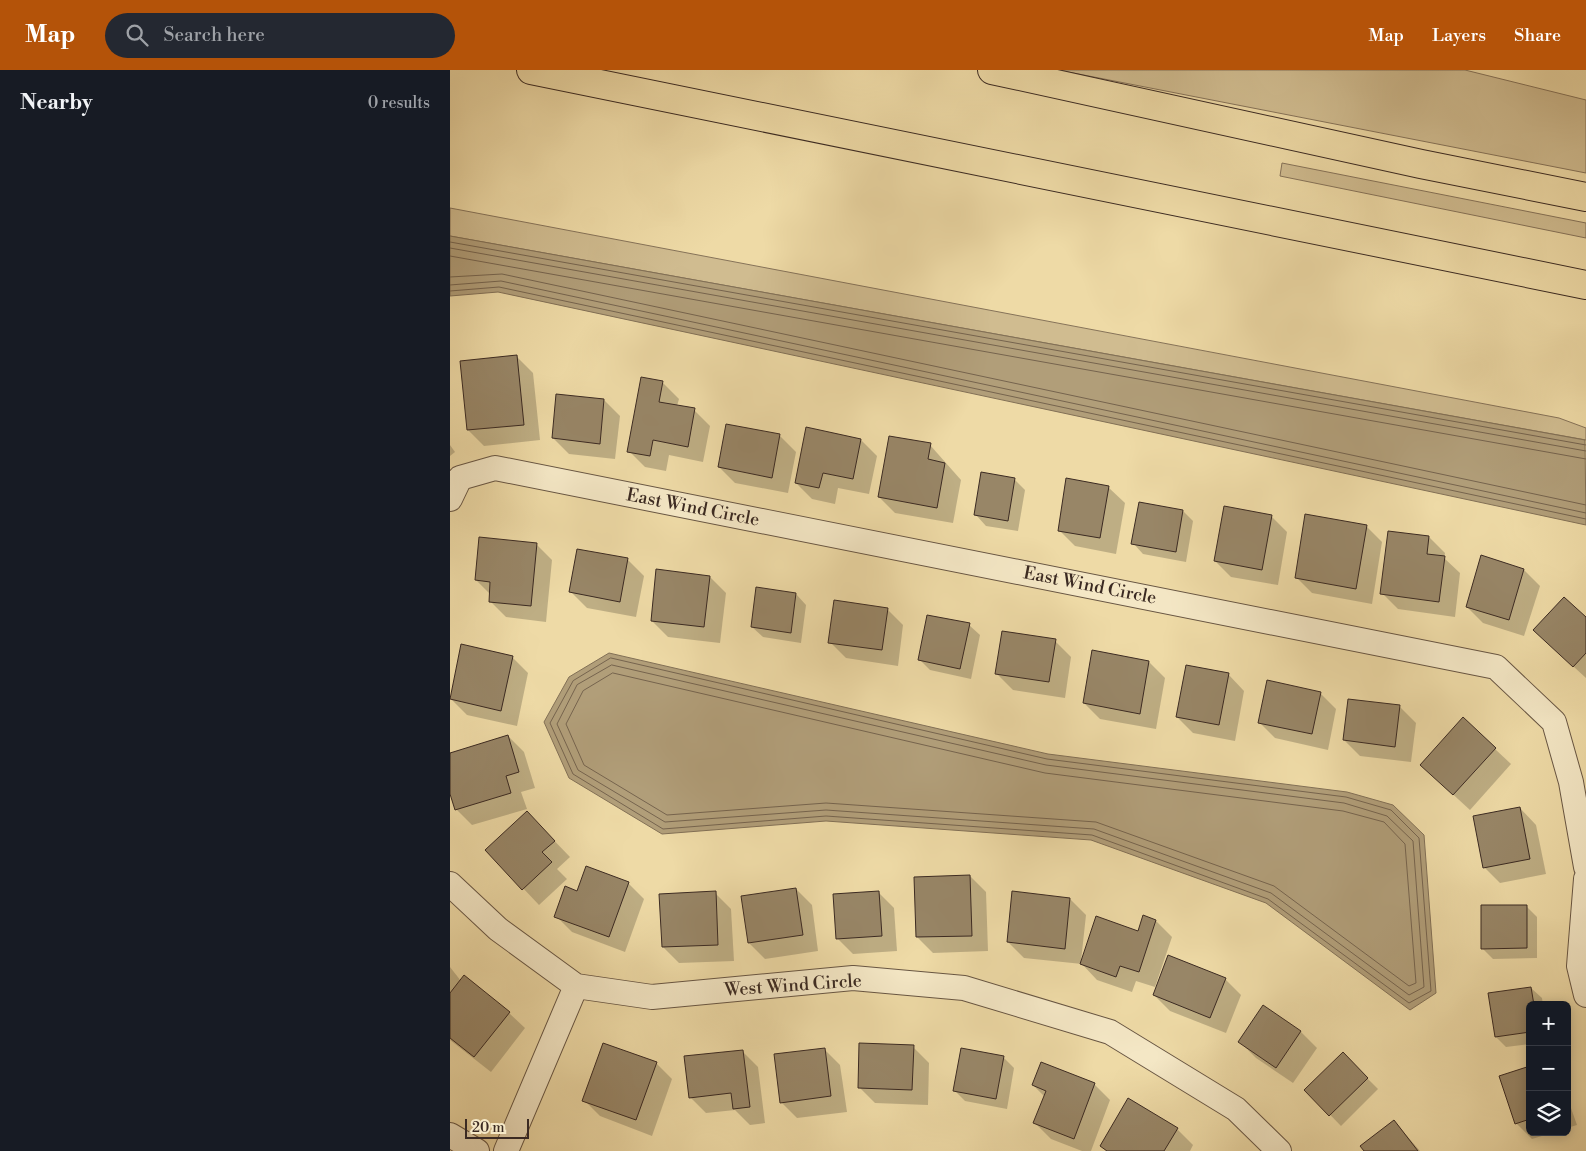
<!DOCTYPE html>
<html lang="en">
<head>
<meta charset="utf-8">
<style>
	:root { --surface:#171b24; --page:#242831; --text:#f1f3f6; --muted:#9ea1a6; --line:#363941; --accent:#b45309 }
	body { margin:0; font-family:"Libre Bodoni",serif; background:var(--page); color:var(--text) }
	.controls { position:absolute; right:15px; bottom:15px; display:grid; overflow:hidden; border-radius:8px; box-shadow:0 2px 12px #0003 }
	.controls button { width:45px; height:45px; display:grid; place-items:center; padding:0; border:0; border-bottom:1px solid var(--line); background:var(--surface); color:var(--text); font:25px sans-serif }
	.scale { position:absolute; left:15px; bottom:12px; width:64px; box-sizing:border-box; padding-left:5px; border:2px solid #3b2a22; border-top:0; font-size:14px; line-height:18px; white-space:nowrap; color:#3b2a22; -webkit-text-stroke:4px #f4e7c5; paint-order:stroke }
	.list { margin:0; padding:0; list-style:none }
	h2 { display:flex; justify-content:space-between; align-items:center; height:65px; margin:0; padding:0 20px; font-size:21px }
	h2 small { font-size:16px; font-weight:400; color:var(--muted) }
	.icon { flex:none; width:28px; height:28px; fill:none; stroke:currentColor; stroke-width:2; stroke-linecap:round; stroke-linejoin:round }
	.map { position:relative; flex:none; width:1136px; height:1081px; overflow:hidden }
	header { display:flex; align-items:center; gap:30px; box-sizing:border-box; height:70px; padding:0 25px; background:var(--accent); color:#fff }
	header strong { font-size:24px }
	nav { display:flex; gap:28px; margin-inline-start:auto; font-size:18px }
	.search { width:350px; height:45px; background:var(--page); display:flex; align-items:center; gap:12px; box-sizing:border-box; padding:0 18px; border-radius:28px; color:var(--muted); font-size:19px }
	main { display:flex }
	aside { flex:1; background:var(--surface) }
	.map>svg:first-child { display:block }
	.green { fill:#d0bc90; stroke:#867359 }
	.water { fill:#b19e79; stroke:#827056 }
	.shadow { fill:#0003 }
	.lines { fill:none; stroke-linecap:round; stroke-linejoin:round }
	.shore { stroke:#76644e; stroke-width:1 }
	.building { fill:#988667; stroke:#3b2a22 }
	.minor-casing { stroke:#685643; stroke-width:26 }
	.motorway-casing { stroke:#3b2a22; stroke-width:30 }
	.minor { stroke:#f4e7c5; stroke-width:24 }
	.motorway { stroke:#eedaa6; stroke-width:28 }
	.labels { text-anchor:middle; stroke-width:4.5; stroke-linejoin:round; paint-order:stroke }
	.street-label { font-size:18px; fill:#3b2a22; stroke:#f4e7c5 }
</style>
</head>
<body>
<header>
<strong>Map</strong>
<div class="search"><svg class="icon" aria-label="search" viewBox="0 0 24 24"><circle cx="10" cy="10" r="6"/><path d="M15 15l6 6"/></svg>Search here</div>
<nav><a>Map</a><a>Layers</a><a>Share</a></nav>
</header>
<main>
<aside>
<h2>Nearby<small>0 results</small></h2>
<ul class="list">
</ul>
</aside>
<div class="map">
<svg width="1136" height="1081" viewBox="0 0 1136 1081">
	<rect width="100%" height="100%" fill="#eedaa6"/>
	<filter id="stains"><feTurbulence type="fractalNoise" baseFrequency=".004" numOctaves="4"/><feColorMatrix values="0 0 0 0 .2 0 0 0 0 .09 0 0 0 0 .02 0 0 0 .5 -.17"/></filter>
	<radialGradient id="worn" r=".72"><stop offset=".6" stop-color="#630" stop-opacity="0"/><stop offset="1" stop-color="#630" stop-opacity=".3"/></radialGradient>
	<g class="green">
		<polygon points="608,0 1015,0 1136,30 1136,103"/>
		<polygon points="832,93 1136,153 1136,168 830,106"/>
		<polygon points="0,138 1109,348 1136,358 1136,370 0,166"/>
	</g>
	<g class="water">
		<polygon points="0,166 1135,370 1136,455 48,222 0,226"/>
		<polygon points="159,583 598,684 897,722 943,735 974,765 986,923 960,940 816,833 641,770 376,751 212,764 119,708 94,652 119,607"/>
	</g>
	<g class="shadow">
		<polygon points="67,287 83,303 90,370 34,376 18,360"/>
		<polygon points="213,313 229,329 227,336 244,340 260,356 253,392 219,385 216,401 195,397 179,381"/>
		<polygon points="154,330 170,346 165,389 119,384 103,368"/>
		<polygon points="357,359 411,370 427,386 419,424 388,418 385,434 362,429 346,413"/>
		<polygon points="330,366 346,382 338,423 285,413 269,397"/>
		<polygon points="0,375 5,382 0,386"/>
		<polygon points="480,375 511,410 503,453 445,443 429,427"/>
		<polygon points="564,409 575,420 568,461 536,456 526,445"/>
		<polygon points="658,417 675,433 666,484 625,476 609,460"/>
		<polygon points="733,441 743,451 736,492 693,484 683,473"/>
		<polygon points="821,446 837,462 828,515 781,507 765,491"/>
		<polygon points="916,456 932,472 922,534 862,523 846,507"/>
		<polygon points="939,462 979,467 995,483 994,488 1010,503 1005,547 948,539 932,523"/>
		<polygon points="86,474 102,490 96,552 56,547 40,531 41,525 26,510"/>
		<polygon points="178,490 194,506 186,547 137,538 121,522"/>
		<polygon points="1074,500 1090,516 1074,566 1033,553 1017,537"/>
		<polygon points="260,507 276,523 270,573 218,567 202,551"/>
		<polygon points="346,524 356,535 351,573 313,567 302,557"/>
		<polygon points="437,539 453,555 448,596 396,588 380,572"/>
		<polygon points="1136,549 1136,608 1101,576"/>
		<polygon points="519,555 530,565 521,609 480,600 470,590"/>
		<polygon points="605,571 621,587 615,628 563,620 547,604"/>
		<polygon points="62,587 78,603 67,656 17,645 1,629"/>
		<polygon points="699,592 715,608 706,659 650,649 634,633"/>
		<polygon points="778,604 794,621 785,671 743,663 727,647"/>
		<polygon points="870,623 886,639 878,680 825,668 809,652"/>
		<polygon points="950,637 966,653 961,692 910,686 894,670"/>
		<polygon points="58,666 74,682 85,718 71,722 77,739 22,755 6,739 0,720 0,684"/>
		<polygon points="1045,679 1061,694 1020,740 971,695"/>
		<polygon points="1070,738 1086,755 1096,804 1050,813 1034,797"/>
		<polygon points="93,759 120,787 107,799 117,809 89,835 37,780"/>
		<polygon points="520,806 536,822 538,881 483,883 467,867"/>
		<polygon points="178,813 194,829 175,882 122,862 106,846 128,822"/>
		<polygon points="346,819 362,835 368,881 315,889 299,873"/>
		<polygon points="428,822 444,838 447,881 403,884 387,868"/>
		<polygon points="265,823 281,839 284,891 229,893 213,877"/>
		<polygon points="620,829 636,845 631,891 689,862 706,851 722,867 705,917 686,911 682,922 647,910 632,894 574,888 558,872"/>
		<polygon points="1076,836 1087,847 1087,888 1043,889 1032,878"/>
		<polygon points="0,897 11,911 59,943 75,958 41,1002 0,970"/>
		<polygon points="775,909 791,925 776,963 720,941 704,925"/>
		<polygon points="1081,918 1092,928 1093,935 1080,935 1080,974 1056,977 1046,967"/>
		<polygon points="814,937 851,962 867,978 843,1013 806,988 790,972"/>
		<polygon points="463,977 479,993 478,1035 425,1033 409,1017"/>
		<polygon points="374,979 390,995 397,1042 347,1048 331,1032"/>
		<polygon points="292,981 308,997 315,1053 300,1055 285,1040 256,1043 240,1027"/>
		<polygon points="893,984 928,1019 891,1056 856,1020"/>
		<polygon points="553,987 564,998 557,1039 515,1031 504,1020"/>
		<polygon points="206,993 222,1009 202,1066 150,1046 134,1030"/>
		<polygon points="1080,998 1080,1062 1105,1062 1082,1069 1066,1053"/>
		<polygon points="644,1014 660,1030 641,1081 632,1081 601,1069 585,1053 595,1027 583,1015"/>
		<polygon points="1117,1027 1127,1055 1117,1058"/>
		<polygon points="944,1051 970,1081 915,1081"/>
		<polygon points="727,1059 743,1075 740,1081 656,1081 651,1076"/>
	</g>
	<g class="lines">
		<g class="shore">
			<polyline points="0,172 1136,375"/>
			<polyline points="0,178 1136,381"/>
			<polyline points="0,186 1136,389"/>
			<polyline points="0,207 52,204 1136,435"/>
			<polyline points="0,215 51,211 1136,443"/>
			<polyline points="0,221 49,217 1136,449"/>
			<polygon points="161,588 597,689 896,727 941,740 969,768 981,921 959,933 818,829 642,765 376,746 213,759 123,704 100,653 123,611"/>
			<polygon points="162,595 596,695 894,733 937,746 963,771 974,917 959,925 821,823 644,759 376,740 215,752 128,700 107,654 127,615"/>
			<polygon points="163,603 595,703 893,741 934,752 955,774 966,913 959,916 824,816 646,752 376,733 217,745 134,695 116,654 133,621"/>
		</g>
	</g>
	<g class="building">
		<polygon points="67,285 74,355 17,360 10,291"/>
		<polygon points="191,307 213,311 209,332 245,338 238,377 203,370 200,386 177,382"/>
		<polygon points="106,324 154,329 150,374 102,368"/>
		<polygon points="276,354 330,364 322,408 268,397"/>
		<polygon points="356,357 411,369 403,409 373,403 369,418 345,413"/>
		<polygon points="439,366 481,373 478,389 495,393 487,438 428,427"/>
		<polygon points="531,402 565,408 558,451 524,445"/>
		<polygon points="616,408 659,416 650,468 608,461"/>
		<polygon points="689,432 733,440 726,482 681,474"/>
		<polygon points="774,436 822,445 812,500 764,491"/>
		<polygon points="855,444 917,455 906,519 845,508"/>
		<polygon points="938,461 979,466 977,484 995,486 989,532 930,524"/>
		<polygon points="29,467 87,473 81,536 39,532 40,512 25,510"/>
		<polygon points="127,479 178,488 170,532 119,522"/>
		<polygon points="1031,485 1074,499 1059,550 1016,537"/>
		<polygon points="206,499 260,506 254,557 201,551"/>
		<polygon points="306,517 346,523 341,563 301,557"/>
		<polygon points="1114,527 1136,547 1136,583 1123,597 1083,560"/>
		<polygon points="384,530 438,538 432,580 378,573"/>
		<polygon points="477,545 520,553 510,599 468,590"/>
		<polygon points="552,561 606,569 599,612 545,604"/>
		<polygon points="11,574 63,586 51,641 0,629"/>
		<polygon points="642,580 699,591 690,644 633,633"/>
		<polygon points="736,595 779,603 769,655 726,647"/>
		<polygon points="817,610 871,622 862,664 808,653"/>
		<polygon points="898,629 950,635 945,677 893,670"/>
		<polygon points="1013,647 1046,678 1003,725 970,695"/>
		<polygon points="58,665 69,702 56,706 61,723 5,740 0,724 0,683"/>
		<polygon points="1070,737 1080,789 1033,798 1023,746"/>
		<polygon points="77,741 105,771 92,782 102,792 72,820 35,780"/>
		<polygon points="136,796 179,812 159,867 104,847 115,816 127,821"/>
		<polygon points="520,805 522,866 466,867 464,807"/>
		<polygon points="346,818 353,865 298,873 291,826"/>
		<polygon points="266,821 268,875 212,877 209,824"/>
		<polygon points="429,821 432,866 386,869 383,824"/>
		<polygon points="562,821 620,828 615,879 557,872"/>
		<polygon points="1031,835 1077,835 1077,878 1031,879"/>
		<polygon points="693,845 706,850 689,902 670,896 666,907 630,894 646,846 688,861"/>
		<polygon points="718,885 776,908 760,948 703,925"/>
		<polygon points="14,905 60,942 24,987 0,968 0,923"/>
		<polygon points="1081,917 1084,935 1080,935 1080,962 1045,967 1038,923"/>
		<polygon points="813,935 851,961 826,998 788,972"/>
		<polygon points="153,973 207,992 186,1050 132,1031"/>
		<polygon points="409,973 464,975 462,1020 408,1018"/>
		<polygon points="375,978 381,1026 330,1033 324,984"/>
		<polygon points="511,978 554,986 546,1029 503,1021"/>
		<polygon points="293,980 300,1037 283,1039 281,1023 239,1028 234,986"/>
		<polygon points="893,982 918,1008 879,1046 854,1020"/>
		<polygon points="591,992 645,1013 624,1069 583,1053 596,1021 582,1015"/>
		<polygon points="1080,996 1080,1049 1065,1054 1049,1006"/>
		<polygon points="678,1028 728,1058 714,1081 657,1081 650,1076"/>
		<polygon points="944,1050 968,1081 914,1081 910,1076"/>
	</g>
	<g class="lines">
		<defs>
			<g id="minor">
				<polyline points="0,429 10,408 45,398 1046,597 1104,652 1121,712 1136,797"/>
				<polyline points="1136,809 1129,896 1136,925"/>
				<polyline points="0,814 48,859 126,916 202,927 403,908 514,918 660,962 786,1039 829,1081"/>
				<polyline points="0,1065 27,1081"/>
				<polyline points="56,1081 126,916"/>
			</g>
			<g id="motorway">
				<polyline points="81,0 1136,215"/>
				<polyline points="542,0 971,94 1136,127"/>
			</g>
		</defs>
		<use href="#minor" class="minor-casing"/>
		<use href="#motorway" class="motorway-casing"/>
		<use href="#minor" class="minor"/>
		<use href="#motorway" class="motorway"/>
	</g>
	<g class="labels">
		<g class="street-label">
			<text transform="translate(243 437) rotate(11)" y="6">East Wind Circle</text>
			<text transform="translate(640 515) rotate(11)" y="6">East Wind Circle</text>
			<text transform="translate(343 915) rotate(-4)" y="6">West Wind Circle</text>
		</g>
	</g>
	<rect width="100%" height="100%" filter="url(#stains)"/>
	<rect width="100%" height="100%" fill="url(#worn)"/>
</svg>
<div class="controls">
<button>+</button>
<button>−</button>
<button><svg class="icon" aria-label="layers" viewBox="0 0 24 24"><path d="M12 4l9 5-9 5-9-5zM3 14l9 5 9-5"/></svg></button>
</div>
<div class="scale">20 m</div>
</div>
</main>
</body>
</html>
